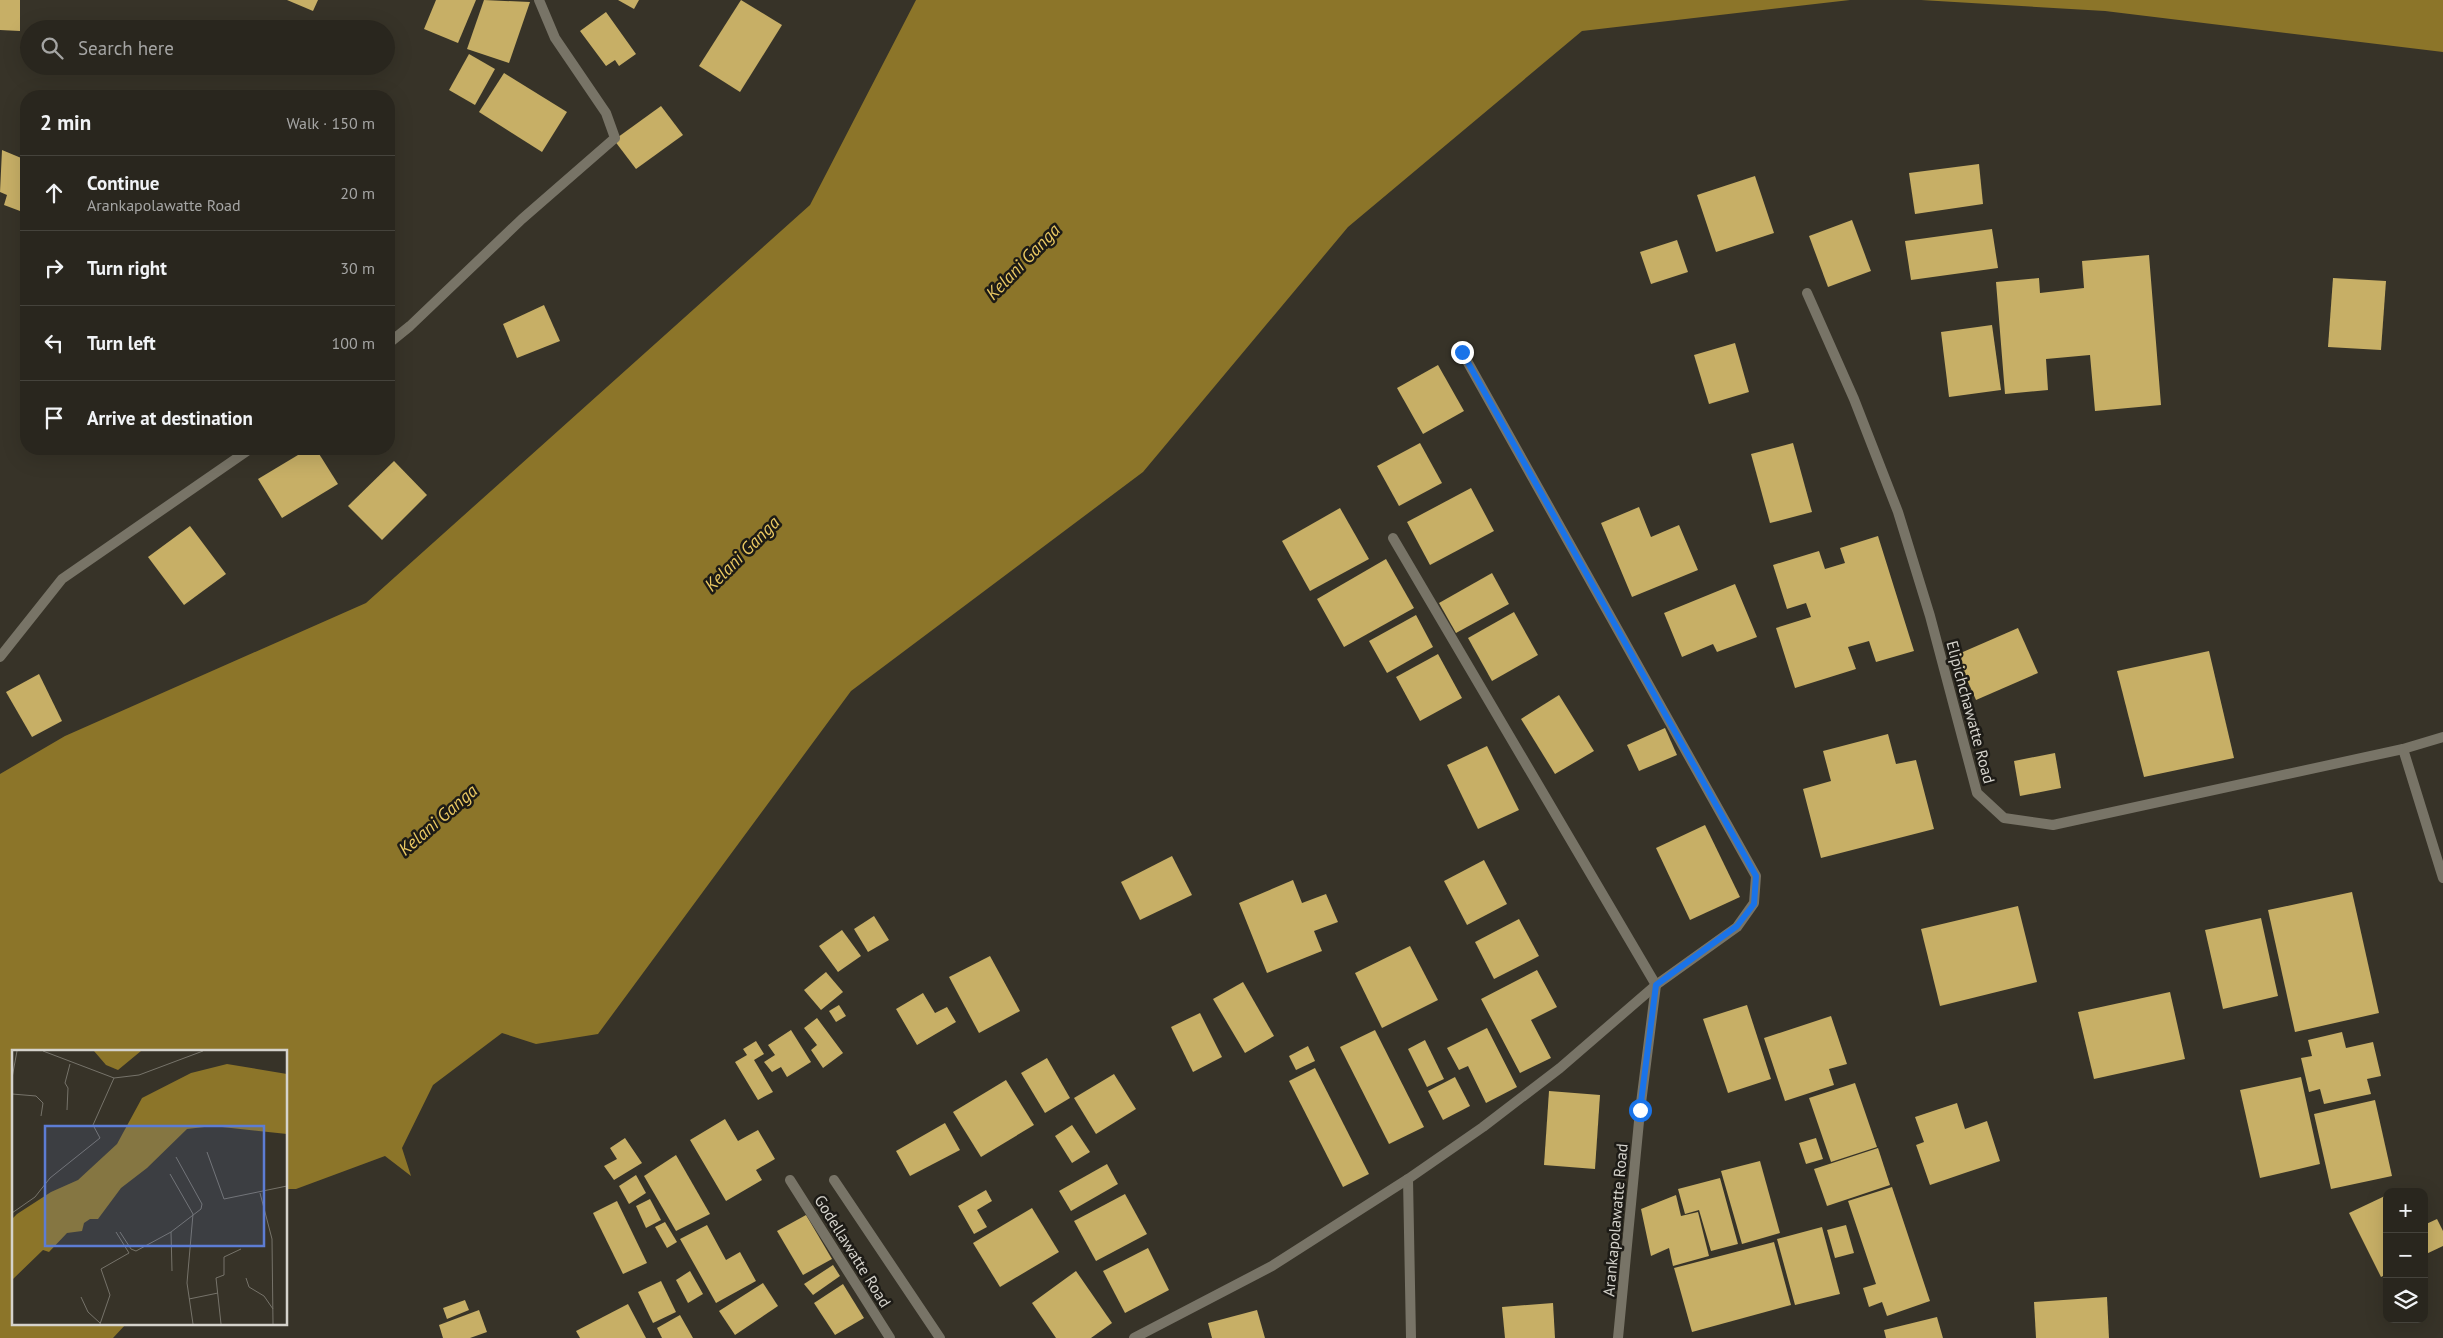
<!DOCTYPE html>
<html lang="en">
<head>
<meta charset="utf-8">
<style>
	:root { --surface:#29261e; --page:#312e27; --text:#f1f3f6; --muted:#a5a5a4; --line:#45433c }
	body { margin:0; font-family:"PT Sans",sans-serif; background:var(--page); color:var(--text) }
	.controls { position:absolute; right:15px; bottom:15px; display:grid; overflow:hidden; border-radius:10px; box-shadow:0 5px 20px #0002 }
	.controls button { width:45px; height:45px; display:grid; place-items:center; padding:0; border:0; border-bottom:1px solid var(--line); background:var(--surface); color:var(--text); font:25px sans-serif }
	.stop { position:absolute; width:15px; height:15px; margin:-11px; border:4px solid #1a73e8; border-radius:50%; background:#fff }
	.stop.end { background:#1a73e8; border-color:#fff; box-shadow:0 1px 5px #0008 }
	.list { margin:0; padding:0; list-style:none }
	h2 { display:flex; justify-content:space-between; align-items:center; height:65px; margin:0; padding:0 20px; font-size:21px }
	h2 small { font-size:16px; font-weight:400; color:var(--muted) }
	.list li { display:grid; grid-template-columns:32px 1fr auto; gap:15px; align-items:center; box-sizing:border-box; height:75px; padding:0 20px; border-top:1px solid var(--line) }
	.list b { display:block; font-size:19px; white-space:nowrap }
	.list p { margin:0; font-size:16px; white-space:nowrap; color:var(--muted) }
	.list em { font-size:16px; font-style:normal; color:var(--muted) }
	.icon { flex:none; width:28px; height:28px; fill:none; stroke:currentColor; stroke-width:2; stroke-linecap:round; stroke-linejoin:round }
	.map { position:relative; flex:none; width:2443px; height:1338px; overflow:hidden }
	.search { position:absolute; background:var(--surface); box-shadow:0 5px 20px #0002; left:20px; top:20px; width:375px; height:55px; display:flex; align-items:center; gap:12px; box-sizing:border-box; padding:0 18px; border-radius:28px; color:var(--muted); font-size:19px }
	.panel { position:absolute; background:var(--surface); box-shadow:0 5px 20px #0002; left:20px; top:90px; width:375px; height:365px; border-radius:20px }
	.map>svg:first-child { display:block }
	.water { fill:#8c7529 }
	.building { fill:#c7af66 }
	.lines { fill:none; stroke-linecap:round; stroke-linejoin:round }
	.street { stroke:#787467; stroke-width:10 }
	.route { stroke:#1a73e8; stroke-width:6 }
	.labels { text-anchor:middle; stroke-width:5; stroke-linejoin:round; paint-order:stroke }
	.street-label { font-size:16px; fill:#d5d3cc; stroke:#1d1b16 }
	.water-label { font-size:18px; font-style:italic; fill:#ebc963; stroke:#1d1b16 }
	.inset-road { fill:none; stroke:#76736a; stroke-width:1 }
	.view { fill:#5d7dd4; fill-opacity:0.15; stroke:#5d7dd4; stroke-width:2.5 }
	.inset-edge { fill:none; stroke:#d5d3cc; stroke-width:2.5 }
</style>
</head>
<body>
<div class="map">
<svg width="2443" height="1338" viewBox="0 0 2443 1338">
	<rect width="100%" height="100%" fill="#373328"/>
	<g class="water">
		<polygon points="916,0 1850,0 1582,31 1348,227 1143,472 851,691 598,1034 536,1044 502,1033 433,1085 402,1148 411,1176 385,1156 296,1189 286,1189 286,1052 14,1052 14,1324 126,1324 113,1338 0,1338 0,774 65,736 366,603 810,205"/>
		<polygon points="1921,0 2443,0 2443,52 2105,11"/>
	</g>
	<g class="building">
		<polygon points="0,0 20,0 20,31 0,30"/>
		<polygon points="287,0 318,0 313,11"/>
		<polygon points="436,0 476,0 458,43 424,29"/>
		<polygon points="484,0 530,2 509,63 467,49"/>
		<polygon points="618,0 639,0 634,9"/>
		<polygon points="741,0 782,25 740,92 699,66"/>
		<polygon points="606,12 636,54 619,66 615,60 606,66 580,31"/>
		<polygon points="469,54 495,69 475,105 449,90"/>
		<polygon points="504,73 567,112 542,152 479,112"/>
		<polygon points="661,106 683,135 636,169 614,140"/>
		<polygon points="2,150 26,160 26,194 20,211 4,205 7,195 0,192"/>
		<polygon points="1979,164 1983,204 1915,214 1909,173"/>
		<polygon points="1755,176 1774,233 1716,252 1697,195"/>
		<polygon points="1852,220 1871,271 1828,287 1809,236"/>
		<polygon points="1992,229 1998,268 1911,280 1905,241"/>
		<polygon points="1677,240 1688,272 1651,284 1640,252"/>
		<polygon points="2149,255 2161,405 2095,411 2090,355 2046,359 2048,390 2005,394 1996,282 2039,278 2040,293 2084,288 2082,261"/>
		<polygon points="2333,278 2386,281 2381,350 2328,347"/>
		<polygon points="544,305 560,341 517,358 503,324"/>
		<polygon points="1992,325 2001,390 1949,397 1941,332"/>
		<polygon points="1735,343 1749,392 1709,404 1694,355"/>
		<polygon points="1438,365 1464,411 1423,434 1397,388"/>
		<polygon points="1420,443 1442,483 1399,506 1377,466"/>
		<polygon points="1793,443 1812,512 1770,523 1751,454"/>
		<polygon points="308,449 316,449 338,484 282,518 258,479"/>
		<polygon points="394,461 427,495 382,540 348,506"/>
		<polygon points="1471,488 1494,531 1430,565 1407,522"/>
		<polygon points="1639,507 1651,537 1679,525 1698,570 1632,597 1601,523"/>
		<polygon points="1340,508 1369,559 1310,591 1282,541"/>
		<polygon points="190,526 226,574 184,605 148,557"/>
		<polygon points="1878,536 1914,651 1876,662 1869,641 1848,647 1856,669 1795,688 1776,628 1811,617 1806,603 1787,609 1773,565 1819,551 1825,569 1845,563 1840,548"/>
		<polygon points="1386,559 1414,608 1344,647 1317,599"/>
		<polygon points="1492,573 1509,604 1456,633 1439,603"/>
		<polygon points="1735,584 1757,637 1717,652 1713,644 1682,657 1664,613"/>
		<polygon points="1514,612 1538,655 1492,681 1468,638"/>
		<polygon points="1416,615 1433,647 1387,673 1369,641"/>
		<polygon points="2018,628 2038,673 1976,700 1956,655"/>
		<polygon points="2209,651 2234,758 2144,777 2117,671"/>
		<polygon points="1438,654 1462,698 1420,721 1396,677"/>
		<polygon points="39,674 62,721 32,737 6,692"/>
		<polygon points="1559,695 1594,751 1555,774 1521,719"/>
		<polygon points="1665,728 1677,755 1639,771 1627,745"/>
		<polygon points="1888,734 1896,764 1916,760 1934,829 1821,858 1803,789 1831,781 1823,751"/>
		<polygon points="1487,746 1519,810 1478,829 1447,765"/>
		<polygon points="2055,753 2061,788 2020,796 2014,761"/>
		<polygon points="1705,825 1740,897 1690,920 1656,848"/>
		<polygon points="1172,856 1192,895 1140,920 1121,882"/>
		<polygon points="1484,860 1507,904 1467,925 1444,881"/>
		<polygon points="1293,880 1302,903 1326,894 1338,922 1314,931 1322,951 1267,973 1239,903"/>
		<polygon points="2352,892 2379,1013 2295,1032 2268,910"/>
		<polygon points="2018,906 2037,982 1940,1006 1921,929"/>
		<polygon points="874,916 889,940 868,952 854,929"/>
		<polygon points="2261,918 2278,996 2223,1009 2205,930"/>
		<polygon points="1519,919 1539,956 1494,979 1475,942"/>
		<polygon points="842,930 861,956 838,972 819,946"/>
		<polygon points="1410,946 1438,1000 1382,1028 1355,973"/>
		<polygon points="990,956 1020,1011 979,1033 949,977"/>
		<polygon points="1537,970 1557,1007 1531,1020 1551,1058 1520,1073 1481,999"/>
		<polygon points="826,972 843,992 821,1010 804,990"/>
		<polygon points="1243,982 1274,1036 1245,1053 1213,999"/>
		<polygon points="2170,992 2185,1059 2094,1079 2078,1012"/>
		<polygon points="923,993 935,1013 947,1007 956,1022 917,1045 896,1009"/>
		<polygon points="839,1005 846,1016 836,1022 829,1011"/>
		<polygon points="1747,1005 1771,1079 1728,1093 1703,1019"/>
		<polygon points="1200,1013 1222,1057 1193,1072 1171,1027"/>
		<polygon points="1831,1016 1847,1064 1829,1069 1834,1085 1785,1101 1764,1038"/>
		<polygon points="817,1018 843,1053 823,1068 811,1050 817,1045 804,1028"/>
		<polygon points="1487,1028 1517,1087 1486,1103 1468,1066 1459,1070 1447,1048"/>
		<polygon points="791,1030 811,1062 787,1077 781,1067 772,1072 764,1062 775,1055 768,1045"/>
		<polygon points="1375,1030 1424,1127 1389,1144 1340,1047"/>
		<polygon points="2342,1032 2346,1048 2373,1042 2381,1076 2367,1079 2371,1094 2324,1104 2320,1089 2309,1092 2301,1058 2312,1056 2308,1040"/>
		<polygon points="1425,1040 1444,1079 1427,1087 1408,1049"/>
		<polygon points="756,1041 764,1054 754,1060 773,1092 758,1100 735,1062 747,1055 743,1049"/>
		<polygon points="1308,1046 1315,1061 1296,1070 1289,1056"/>
		<polygon points="1047,1058 1070,1098 1045,1113 1021,1073"/>
		<polygon points="1315,1068 1369,1174 1343,1187 1289,1081"/>
		<polygon points="1114,1074 1136,1109 1096,1134 1074,1098"/>
		<polygon points="1455,1077 1470,1106 1443,1120 1428,1091"/>
		<polygon points="2301,1077 2320,1164 2260,1178 2240,1090"/>
		<polygon points="1006,1080 1034,1125 981,1157 953,1112"/>
		<polygon points="1855,1083 1877,1147 1831,1162 1809,1098"/>
		<polygon points="1549,1091 1600,1095 1595,1169 1544,1165"/>
		<polygon points="2375,1100 2392,1176 2331,1189 2314,1114"/>
		<polygon points="1957,1103 1965,1129 1987,1121 2000,1161 1930,1185 1916,1145 1924,1142 1915,1117"/>
		<polygon points="725,1119 738,1141 758,1130 775,1159 756,1170 762,1180 726,1201 690,1140"/>
		<polygon points="945,1123 960,1150 910,1176 896,1151"/>
		<polygon points="1072,1125 1090,1152 1072,1163 1055,1136"/>
		<polygon points="625,1138 642,1163 614,1180 604,1166 617,1159 610,1148"/>
		<polygon points="1816,1138 1823,1159 1806,1164 1799,1143"/>
		<polygon points="1878,1148 1890,1185 1827,1206 1814,1169"/>
		<polygon points="676,1155 710,1214 676,1231 644,1176"/>
		<polygon points="1760,1161 1780,1233 1742,1244 1721,1171"/>
		<polygon points="1107,1164 1118,1184 1071,1211 1059,1191"/>
		<polygon points="636,1175 646,1193 629,1204 619,1186"/>
		<polygon points="1720,1178 1738,1244 1711,1251 1699,1210 1685,1214 1678,1189"/>
		<polygon points="1892,1187 1930,1301 1887,1316 1882,1302 1869,1307 1863,1288 1876,1284 1848,1201"/>
		<polygon points="986,1190 992,1201 977,1210 987,1227 974,1234 958,1206"/>
		<polygon points="1125,1194 1147,1234 1096,1261 1074,1221"/>
		<polygon points="1676,1195 1681,1216 1698,1212 1709,1256 1673,1266 1669,1248 1651,1256 1641,1209"/>
		<polygon points="2387,1195 2387,1274 2381,1277 2349,1213"/>
		<polygon points="650,1199 661,1220 646,1228 636,1206"/>
		<polygon points="617,1201 647,1263 623,1274 593,1213"/>
		<polygon points="1032,1208 1059,1252 1000,1287 973,1243"/>
		<polygon points="806,1215 832,1259 803,1275 777,1231"/>
		<polygon points="2437,1219 2443,1231 2443,1246 2424,1255 2424,1225"/>
		<polygon points="665,1222 677,1242 667,1248 655,1227"/>
		<polygon points="707,1225 726,1260 740,1252 756,1281 716,1303 680,1239"/>
		<polygon points="1846,1225 1854,1253 1835,1258 1827,1230"/>
		<polygon points="1822,1227 1840,1294 1795,1305 1777,1239"/>
		<polygon points="1774,1242 1791,1305 1692,1332 1674,1268"/>
		<polygon points="1148,1248 1169,1290 1125,1313 1103,1271"/>
		<polygon points="833,1265 840,1276 813,1295 804,1284"/>
		<polygon points="690,1271 703,1294 688,1303 676,1280"/>
		<polygon points="1076,1271 1112,1323 1091,1338 1056,1338 1032,1303"/>
		<polygon points="661,1281 676,1312 653,1323 638,1292"/>
		<polygon points="763,1283 778,1306 735,1335 719,1311"/>
		<polygon points="843,1284 864,1318 835,1335 814,1303"/>
		<polygon points="2107,1297 2109,1338 2036,1338 2034,1302"/>
		<polygon points="465,1300 469,1310 447,1319 443,1308"/>
		<polygon points="1553,1303 1555,1338 1505,1338 1502,1307"/>
		<polygon points="628,1304 646,1338 580,1338 576,1331"/>
		<polygon points="479,1310 487,1332 470,1338 443,1338 439,1325"/>
		<polygon points="1257,1310 1265,1338 1212,1338 1208,1323"/>
		<polygon points="680,1315 693,1338 662,1338 657,1328"/>
		<polygon points="1937,1317 1943,1338 1886,1338 1884,1330"/>
	</g>
	<g class="lines">
		<g class="street">
			<polyline points="1807,293 1854,399 1898,512 1930,616 1977,793 2004,818 2053,825 2403,749 2443,737"/>
			<polyline points="389,343 410,326 522,219 615,138 606,113 555,38 539,0"/>
			<polyline points="1393,538 1656,985"/>
			<polyline points="0,657 62,579 250,449"/>
			<polyline points="2403,749 2443,878"/>
			<polyline points="1408,1179 1411,1338"/>
			<polyline points="790,1180 890,1338"/>
			<polyline points="834,1180 940,1338"/>
			<polyline points="1134,1338 1272,1266 1408,1179 1483,1127 1560,1068 1656,985 1737,927 1754,903 1756,876 1462,352"/>
			<polyline points="1618,1338 1640,1111 1656,985"/>
		</g>
	</g>
	<g class="lines">
		<polyline class="route" points="1462,352 1756,876 1754,904 1737,926 1656,985 1640,1110"/>
	</g>
	<g class="labels">
		<g class="street-label">
			<text transform="translate(1971 712) rotate(75)" y="6">Elipichchawatte Road</text>
			<text transform="translate(1615 1220) rotate(-85)" y="6">Arankapolawatte Road</text>
			<text transform="translate(853 1251) rotate(58)" y="6">Godellawatte Road</text>
		</g>
		<g class="water-label">
			<text transform="translate(1023 262) rotate(-46)" y="6">Kelani Ganga</text>
			<text transform="translate(742 554) rotate(-45)" y="6">Kelani Ganga</text>
			<text transform="translate(438 820) rotate(-41)" y="6">Kelani Ganga</text>
		</g>
	</g>
	<g transform="translate(12 1050)">
		<rect width="275" height="275" fill="#373328"/>
		<path d="M82,1h47l-23,19 -12,-5zM215,14l60,10v60l-74,-8 -26,3 -40,39 -26,20 -23,31h-8l-6,4 -2,8 -15,2 -18,19 -6,-2 -31,30v-61l5,-5 34,-22 27,-12 39,-36 25,-46 49,-25z" fill="#8c7529"/>
		<path class="inset-road" d="M31,1l71,27 25,-3 64,-24M0,28l5,-27M0,44l24,2 7,7 -2,13M55,60l1,-22 -3,-5 5,-19M195,102l17,47 63,-13M158,124l23,40M248,143l12,46 1,85M0,163l23,-16 15,-19 50,-40 -7,-13 21,-47M108,182l11,17 5,2 35,-19 30,-23 1,-5 -26,-47M159,182l1,39M234,228l3,9 15,9 9,13M69,247l7,15 12,11M177,249l29,-6M88,274l10,-29 -9,-26 28,-16 -13,-21M181,274l-6,-41 6,-69M209,274l-5,-46 8,-3v-18l17,-8"/>
		<path class="view" d="M33,76h219v120h-219z"/>
		<rect width="275" height="275" class="inset-edge"/>
	</g>
</svg>
<div class="controls">
<button>+</button>
<button>−</button>
<button><svg class="icon" aria-label="layers" viewBox="0 0 24 24"><path d="M12 4l9 5-9 5-9-5zM3 14l9 5 9-5"/></svg></button>
</div>
<div class="stop" style="left:1640px;top:1110px"></div>
<div class="stop end" style="left:1462px;top:352px"></div>
<div class="search"><svg class="icon" aria-label="search" viewBox="0 0 24 24"><circle cx="10" cy="10" r="6"/><path d="M15 15l6 6"/></svg>Search here</div>
<section class="panel">
<h2>2 min<small>Walk · 150 m</small></h2>
<ul class="list">
<li><svg class="icon" aria-label="ahead" viewBox="0 0 24 24"><path d="M12 20V5M6 11l6-6 6 6"/></svg><div><b>Continue</b><p>Arankapolawatte Road</p></div><em>20 m</em></li>
<li><svg class="icon" aria-label="right" viewBox="0 0 24 24"><path d="M7 20v-9h11M14 6l5 5-5 5"/></svg><div><b>Turn right</b></div><em>30 m</em></li>
<li><svg class="icon" aria-label="left" viewBox="0 0 24 24"><path d="M17 20v-9H6M10 6l-5 5 5 5"/></svg><div><b>Turn left</b></div><em>100 m</em></li>
<li><svg class="icon" aria-label="arrive" viewBox="0 0 24 24"><path d="M6 21V4h12l-3 4 3 4H6"/></svg><div><b>Arrive at destination</b></div></li>
</ul>
</section>
</div>
</body>
</html>
